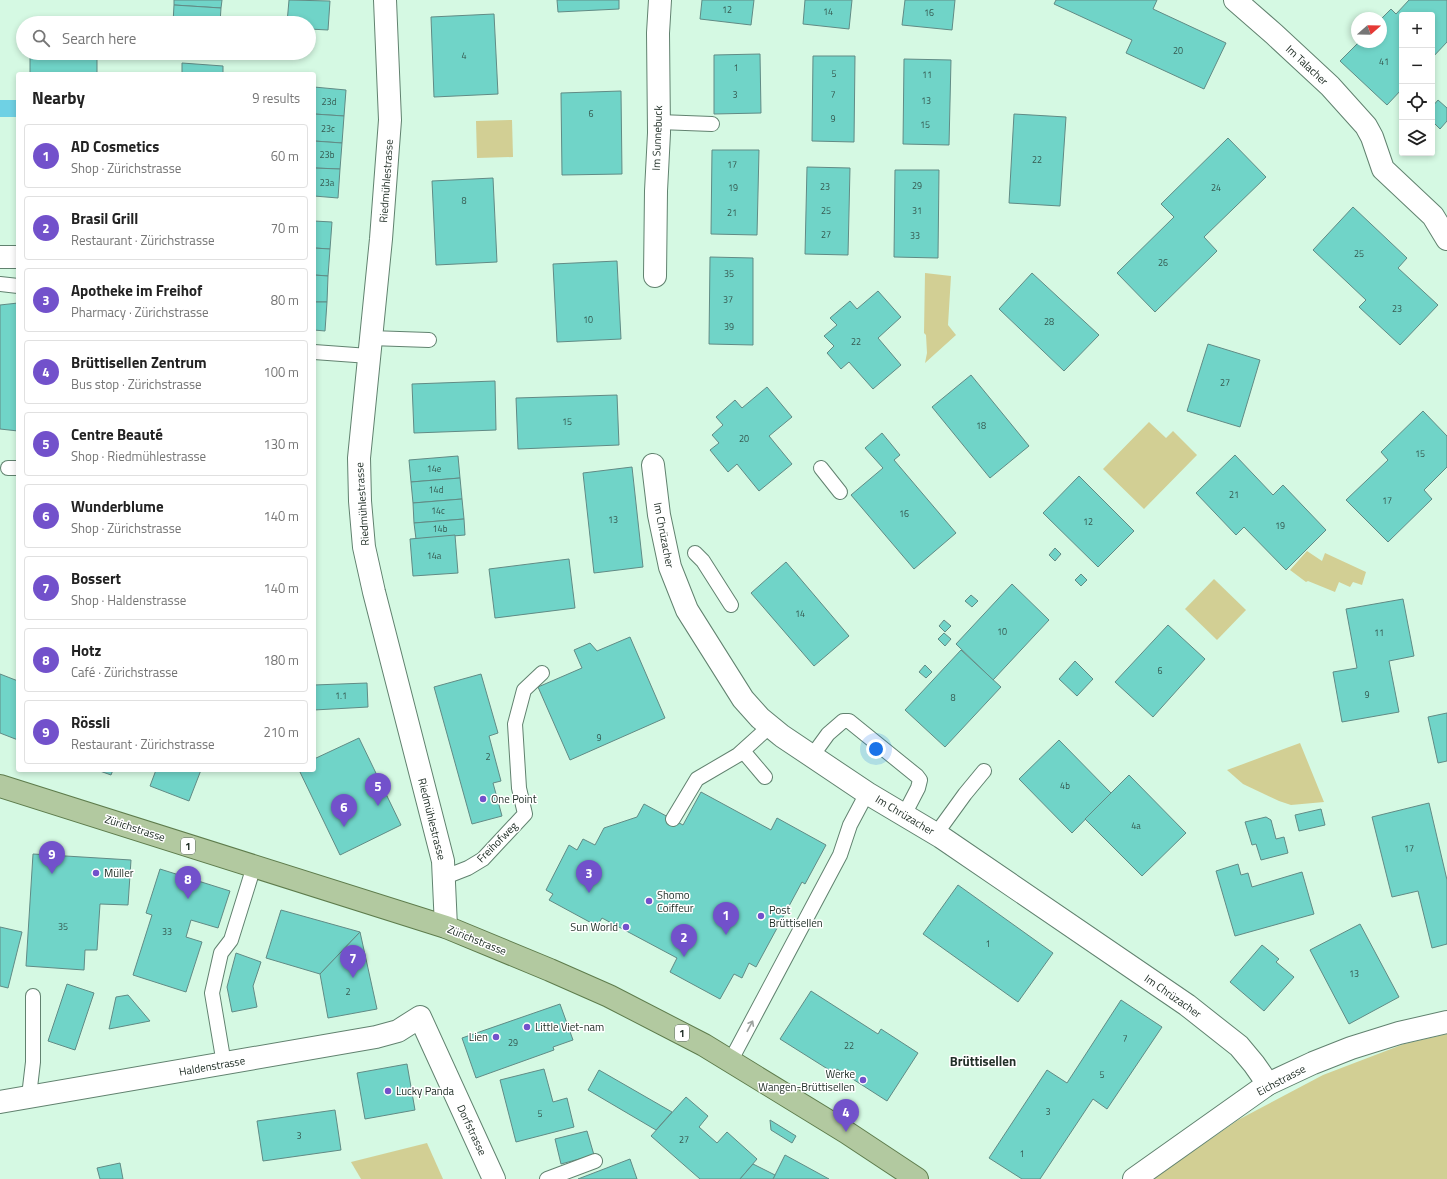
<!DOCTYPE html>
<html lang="en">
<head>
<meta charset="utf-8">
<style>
	:root { --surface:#fff; --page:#f6f6f6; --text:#222; --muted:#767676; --line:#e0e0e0; --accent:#7251cb }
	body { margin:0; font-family:"Titillium Web",sans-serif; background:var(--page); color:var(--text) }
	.controls { position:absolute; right:12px; top:12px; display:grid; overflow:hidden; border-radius:4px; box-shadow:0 2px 6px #0003 }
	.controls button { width:36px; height:36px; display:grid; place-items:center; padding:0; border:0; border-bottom:1px solid var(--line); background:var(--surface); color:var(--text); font:20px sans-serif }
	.compass { position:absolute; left:1351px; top:12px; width:36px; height:36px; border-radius:50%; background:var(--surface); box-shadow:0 2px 6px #0003; rotate:70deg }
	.you { position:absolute; left:876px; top:749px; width:14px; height:14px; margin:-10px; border:3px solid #fff; border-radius:50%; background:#1a73e8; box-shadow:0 0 0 6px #1a73e833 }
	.badge { display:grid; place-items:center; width:26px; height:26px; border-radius:50%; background:var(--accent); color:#fff; font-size:13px; font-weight:700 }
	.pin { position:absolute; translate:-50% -33px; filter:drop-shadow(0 1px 2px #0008) }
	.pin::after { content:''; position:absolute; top:21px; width:14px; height:12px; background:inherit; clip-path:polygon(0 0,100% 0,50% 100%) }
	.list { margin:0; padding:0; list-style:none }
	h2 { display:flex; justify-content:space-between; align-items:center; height:52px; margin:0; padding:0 16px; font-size:17px }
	h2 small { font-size:13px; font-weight:400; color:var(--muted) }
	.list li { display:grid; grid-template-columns:26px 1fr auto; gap:12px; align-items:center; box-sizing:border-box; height:64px; margin:0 8px 8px; padding:0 8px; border:1px solid var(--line); border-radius:4px }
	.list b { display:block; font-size:15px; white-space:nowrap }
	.list p { margin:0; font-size:13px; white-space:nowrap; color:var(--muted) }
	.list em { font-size:13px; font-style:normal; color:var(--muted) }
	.icon { flex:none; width:22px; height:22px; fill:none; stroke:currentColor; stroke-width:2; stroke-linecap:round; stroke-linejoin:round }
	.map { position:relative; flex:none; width:1447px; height:1179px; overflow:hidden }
	.search { position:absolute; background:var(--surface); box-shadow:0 2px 6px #0003; left:16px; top:16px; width:300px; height:44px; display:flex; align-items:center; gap:10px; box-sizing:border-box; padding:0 14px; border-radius:22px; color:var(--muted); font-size:15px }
	.panel { position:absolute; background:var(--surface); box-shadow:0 2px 6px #0003; left:16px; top:72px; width:300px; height:700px; border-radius:4px }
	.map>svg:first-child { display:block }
	.green { fill:#d2cf94 }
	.water { fill:#6fd1e4 }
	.building { fill:#70d4c8; stroke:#618b85 }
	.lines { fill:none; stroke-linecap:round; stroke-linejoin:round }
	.service-casing { stroke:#61826f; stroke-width:16 }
	.minor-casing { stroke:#61826f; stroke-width:24 }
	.tertiary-casing { stroke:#61826f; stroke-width:24 }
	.primary-casing { stroke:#5e7c4c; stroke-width:24 }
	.service { stroke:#fff; stroke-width:14 }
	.minor { stroke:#fff; stroke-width:22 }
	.tertiary { stroke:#fff; stroke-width:22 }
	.primary { stroke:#b2c9a0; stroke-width:22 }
	.oneway { stroke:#9ca29e }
	.poi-dot { fill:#7251cb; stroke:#fff; stroke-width:1.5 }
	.labels { text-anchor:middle; stroke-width:3; stroke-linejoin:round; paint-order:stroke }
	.number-label { font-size:9px; fill:#365950 }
	.shield { fill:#fff; stroke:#646e68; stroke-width:1 }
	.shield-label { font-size:10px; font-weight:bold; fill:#223028 }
	.street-label { font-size:11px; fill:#223028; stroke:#fff }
	.poi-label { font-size:11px; fill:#223028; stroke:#fff; text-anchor:start }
	.quarter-label { font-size:13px; font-weight:bold; fill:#223028; stroke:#fff }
</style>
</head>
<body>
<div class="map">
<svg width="1447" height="1179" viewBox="0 0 1447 1179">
	<rect width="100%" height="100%" fill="#d5f9e3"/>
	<g class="green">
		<polygon points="512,120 513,157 477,158 476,121"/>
		<polygon points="925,273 951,276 948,325 956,335 925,363 927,353 926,335 924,333"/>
		<polygon points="1149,422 1166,438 1173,431 1197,455 1144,509 1103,469"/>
		<polygon points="1307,551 1322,561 1325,553 1366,572 1362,585 1353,582 1350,587 1339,582 1335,592 1308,581 1306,582 1290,570"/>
		<polygon points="1214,579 1246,610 1217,640 1185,609"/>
		<polygon points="1300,743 1324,802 1291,805 1279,801 1243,784 1227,770"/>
		<polygon points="1447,1034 1447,1179 1153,1179 1238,1120 1323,1075 1404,1044"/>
		<polygon points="427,1143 443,1179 361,1179 351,1162"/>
	</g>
	<rect class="water" x="0" y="100" width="17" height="17"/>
	<g class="building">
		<polygon points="174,0 222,0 221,8 174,5"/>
		<polygon points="289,0 330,1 328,30 309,29 309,23 287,23"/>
		<polygon points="557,0 619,0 619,9 558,12"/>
		<polygon points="702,0 754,0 751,25 700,19"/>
		<polygon points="805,0 852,0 849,29 803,24"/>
		<polygon points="905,0 955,0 952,30 902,25"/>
		<polygon points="1056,0 1157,0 1153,9 1226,43 1204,89 1126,53 1132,40 1054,4"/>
		<polygon points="1409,0 1447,0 1447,42 1432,58 1432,15 1402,15 1402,89 1387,105 1340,61 1359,42 1381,42 1381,19 1391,9 1396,14"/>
		<polygon points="174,5 221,8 220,23 173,23"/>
		<polygon points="494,14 498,94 434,97 431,17"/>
		<polygon points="30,53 97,53 97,73 117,73 117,74 30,74"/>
		<polygon points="760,54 761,113 714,114 714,55"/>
		<polygon points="813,56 855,56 854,142 812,141"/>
		<polygon points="904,59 951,60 949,145 903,144"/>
		<polygon points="182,63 223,66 223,74 182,74"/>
		<polygon points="314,87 346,90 344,116 314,114"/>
		<polygon points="621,91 622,174 562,175 561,93"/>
		<polygon points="1438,100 1447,108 1447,121 1440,129 1432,121 1432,107"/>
		<polygon points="314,114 344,116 342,143 314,141"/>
		<polygon points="1014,114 1066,117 1060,206 1009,203"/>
		<polygon points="1228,138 1266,177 1204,237 1217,251 1155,312 1117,273 1174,217 1161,204"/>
		<polygon points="314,141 342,143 340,169 314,168"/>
		<polygon points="712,150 759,150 757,235 711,234"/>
		<polygon points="807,167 850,168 848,255 805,254"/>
		<polygon points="314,168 340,169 338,198 314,196"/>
		<polygon points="895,170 939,170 938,258 894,257"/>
		<polygon points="493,178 497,262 436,265 432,181"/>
		<polygon points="1353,207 1407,258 1398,268 1438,305 1400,345 1359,307 1366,300 1313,250"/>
		<polygon points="314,221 332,222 330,249 314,248"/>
		<polygon points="314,248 330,249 328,276 314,275"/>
		<polygon points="710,257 753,258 753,345 709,344"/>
		<polygon points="617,261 621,339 557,342 553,264"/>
		<polygon points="1032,273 1099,335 1064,371 999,309"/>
		<polygon points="314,275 328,276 327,302 314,302"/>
		<polygon points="878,291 901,317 878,338 901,365 873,389 849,362 841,369 827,353 834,346 824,336 837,325 830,318 850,301 857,309"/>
		<polygon points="314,302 327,302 325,331 314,330"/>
		<polygon points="18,303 18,431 0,429 0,305"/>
		<polygon points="1208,344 1260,360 1240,427 1187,411"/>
		<polygon points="971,375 1029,446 990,478 932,407"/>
		<polygon points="495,381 496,430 414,433 412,384"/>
		<polygon points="767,387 792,417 769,436 792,464 759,491 737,464 728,472 710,450 719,443 712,435 723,425 716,417 735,400 742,408"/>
		<polygon points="617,395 619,445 518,449 516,398"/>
		<polygon points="1423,411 1447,436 1447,467 1424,490 1432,499 1388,542 1346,500 1388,460 1381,452"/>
		<polygon points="882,433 900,455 894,460 956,533 914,569 851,495 883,468 865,448"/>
		<polygon points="1235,455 1273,495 1283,485 1326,530 1286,570 1244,527 1236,535 1196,493"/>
		<polygon points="458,456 460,478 411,482 409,460"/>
		<polygon points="632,467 643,567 594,573 583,473"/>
		<polygon points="1079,476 1134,531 1098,567 1043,513"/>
		<polygon points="460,478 462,499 413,503 411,482"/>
		<polygon points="462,499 464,519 414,523 413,503"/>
		<polygon points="464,519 465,535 416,539 414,523"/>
		<polygon points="455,535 458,573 413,576 410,539"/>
		<polygon points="1055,548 1061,554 1055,561 1049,555"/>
		<polygon points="569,559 575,608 495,618 489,569"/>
		<polygon points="786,562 849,636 814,666 751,593"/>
		<polygon points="1081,574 1087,580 1081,586 1075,580"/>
		<polygon points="1012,584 1049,620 993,680 956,644"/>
		<polygon points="971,595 978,601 972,607 965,601"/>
		<polygon points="1403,599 1414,656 1389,661 1399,712 1342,722 1333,672 1357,668 1346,609"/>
		<polygon points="944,620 951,626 945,632 939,626"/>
		<polygon points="1168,625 1205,659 1153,717 1115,682"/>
		<polygon points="944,633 951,639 945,646 938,639"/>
		<polygon points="630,637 665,718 570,760 538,687 582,668 574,650 590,643 597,651"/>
		<polygon points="961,650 1001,687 945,747 905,710"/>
		<polygon points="1075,661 1093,679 1077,696 1059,679"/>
		<polygon points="925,665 932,672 926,678 919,672"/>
		<polygon points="0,674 18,681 18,740 0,733"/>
		<polygon points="481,674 498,733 489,736 501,781 493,783 502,816 472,824 434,687"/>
		<polygon points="367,683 368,707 314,710 314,685"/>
		<polygon points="1447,713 1447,761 1438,763 1428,717"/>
		<polygon points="359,738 401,825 340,855 299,770 314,770 314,759"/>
		<polygon points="1059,740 1111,793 1072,833 1019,779"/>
		<polygon points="97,770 113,770 111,775"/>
		<polygon points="156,770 201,770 189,801 150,786"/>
		<polygon points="1129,775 1186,833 1142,876 1085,819"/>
		<polygon points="701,792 771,830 777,818 826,845 805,884 802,882 756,967 749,963 742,978 734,974 720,999 670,972 677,958 602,918 597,926 549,900 553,894 546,890 569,845 577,850 583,839 595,845 604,828 637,817 644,804 683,825"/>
		<polygon points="1429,803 1447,880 1447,944 1432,948 1418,891 1392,897 1372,817"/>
		<polygon points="1321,809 1325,825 1299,831 1295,815"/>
		<polygon points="1266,817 1271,820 1276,839 1284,837 1288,853 1261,860 1256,844 1252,845 1245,822"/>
		<polygon points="33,854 131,860 128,905 100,904 97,950 85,950 84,970 26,966"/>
		<polygon points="1238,864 1241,875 1248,873 1252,887 1302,872 1314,914 1235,936 1216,871"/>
		<polygon points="160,869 230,891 218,928 191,920 186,937 202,942 186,992 133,975 152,915 146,913"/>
		<polygon points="958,885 1053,953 1018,1002 923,934"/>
		<polygon points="281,910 360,932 320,974 266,958"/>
		<polygon points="1360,924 1399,997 1349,1024 1310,950"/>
		<polygon points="0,927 22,932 8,988 0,986"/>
		<polygon points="360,932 377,1009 328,1018 320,974"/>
		<polygon points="1262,945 1279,959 1276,962 1294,977 1264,1011 1230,982"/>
		<polygon points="236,953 261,962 253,986 257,1007 232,1012 227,987"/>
		<polygon points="67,984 94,993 75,1050 48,1041"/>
		<polygon points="811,991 878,1034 881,1029 918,1053 887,1101 837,1069 834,1073 780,1039"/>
		<polygon points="128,995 150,1021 109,1029 116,997"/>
		<polygon points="1121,1000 1162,1027 1107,1109 1093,1099 1040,1179 1022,1179 989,1158 1047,1070 1067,1083"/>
		<polygon points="560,1004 573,1040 553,1047 554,1050 476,1078 462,1038"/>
		<polygon points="407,1064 415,1110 365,1119 357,1073"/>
		<polygon points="544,1069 553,1102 567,1098 574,1127 516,1142 500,1080"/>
		<polygon points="599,1070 672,1112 656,1130 588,1090"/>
		<polygon points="686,1097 708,1116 699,1127 717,1143 727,1132 757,1159 740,1179 700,1179 651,1136"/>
		<polygon points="335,1110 341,1150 263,1161 257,1121"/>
		<polygon points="770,1120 796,1136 792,1143 771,1130"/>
		<polygon points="587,1131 594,1155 561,1164 555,1139"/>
		<polygon points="785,1155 829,1179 773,1179"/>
		<polygon points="630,1159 637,1179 578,1179"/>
		<polygon points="120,1163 123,1179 100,1179 97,1168"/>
		<polygon points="753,1164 775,1175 773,1179 740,1179"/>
	</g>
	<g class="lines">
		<defs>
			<g id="service">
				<polyline points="659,122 712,124"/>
				<polyline points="0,284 18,286"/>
				<polyline points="370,338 429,340"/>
				<polyline points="314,352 369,356"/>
				<polyline points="8,468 18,468"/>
				<polyline points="821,468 840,492"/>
				<polyline points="695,553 703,561 731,605"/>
				<polyline points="743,751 765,777"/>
				<polyline points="812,756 828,734 843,721 849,721 917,776 920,780 918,788 904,815"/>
				<polyline points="673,819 697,779 738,755 770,726"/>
				<polyline points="936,834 965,794 984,771"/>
				<polyline points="445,877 468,868 483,859 525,814 519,788 515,724 524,690 542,673"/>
				<polyline points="731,1060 840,855 850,825 867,793"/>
				<polyline points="224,1064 212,993 221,953 231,940 254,866"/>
				<polyline points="29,1096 33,1062 33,996"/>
				<polyline points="547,1179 595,1161"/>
			</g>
			<g id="minor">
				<polyline points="1235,0 1274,34 1330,86 1366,126 1372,137 1383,169 1433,216 1447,239"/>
				<polyline points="0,257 18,257"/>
				<polyline points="655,276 656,191 659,133 658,33 660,0"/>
				<polyline points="653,465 659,515 670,567 687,610 743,699 760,718 782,736 867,793 941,837 1187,1005 1239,1046 1254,1064 1268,1084"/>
				<polyline points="0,1102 376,1037 398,1031 420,1017 494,1179"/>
				<polyline points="1134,1179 1268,1084 1313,1063 1351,1048 1399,1033 1447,1022"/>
			</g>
			<polyline id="tertiary" points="385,0 390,120 381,239 359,458 360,501 364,547 374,592 443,861 446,927"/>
			<polyline id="primary" points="0,786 446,927 550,970 609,996 704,1045 846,1132 917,1179"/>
		</defs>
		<use href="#service" class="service-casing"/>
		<use href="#minor" class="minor-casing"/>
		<use href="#tertiary" class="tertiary-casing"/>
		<use href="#primary" class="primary-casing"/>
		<use href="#service" class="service"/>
		<use href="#minor" class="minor"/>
		<use href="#tertiary" class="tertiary"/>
		<use href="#primary" class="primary"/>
	</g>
	<defs><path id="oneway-shaft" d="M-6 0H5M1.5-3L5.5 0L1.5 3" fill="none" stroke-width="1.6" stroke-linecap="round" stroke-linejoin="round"/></defs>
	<use class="oneway" href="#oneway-shaft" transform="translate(750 1026) rotate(-62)"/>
	<g class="poi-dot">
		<circle cx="483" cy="799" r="4"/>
		<circle cx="96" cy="873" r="4"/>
		<circle cx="649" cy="901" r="4"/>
		<circle cx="761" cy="916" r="4"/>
		<circle cx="626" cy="927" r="4"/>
		<circle cx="527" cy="1027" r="4"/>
		<circle cx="496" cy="1037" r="4"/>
		<circle cx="863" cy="1080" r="4"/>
		<circle cx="388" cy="1091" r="4"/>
	</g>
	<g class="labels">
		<g class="number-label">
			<text x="727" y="13">12</text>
			<text x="828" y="15">14</text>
			<text x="929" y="16">16</text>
			<text x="1178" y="54">20</text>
			<text x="464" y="59">4</text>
			<text x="1384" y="65">41</text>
			<text x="736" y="71">1</text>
			<text x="834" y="77">5</text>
			<text x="927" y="78">11</text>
			<text x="735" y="98">3</text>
			<text x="833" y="98">7</text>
			<text x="926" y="104">13</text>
			<text x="329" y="105">23d</text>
			<text x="591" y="117">6</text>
			<text x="833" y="122">9</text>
			<text x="925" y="128">15</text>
			<text x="328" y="132">23c</text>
			<text x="327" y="158">23b</text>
			<text x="1037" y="163">22</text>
			<text x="732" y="168">17</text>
			<text x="327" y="186">23a</text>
			<text x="917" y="189">29</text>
			<text x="825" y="190">23</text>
			<text x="733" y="191">19</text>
			<text x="1216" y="191">24</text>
			<text x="464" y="204">8</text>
			<text x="826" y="214">25</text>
			<text x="917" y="214">31</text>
			<text x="732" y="216">21</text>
			<text x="826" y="238">27</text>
			<text x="915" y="239">33</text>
			<text x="1359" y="257">25</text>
			<text x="1163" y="266">26</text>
			<text x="729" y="277">35</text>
			<text x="728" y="303">37</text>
			<text x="1397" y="312">23</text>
			<text x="588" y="323">10</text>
			<text x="1049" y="325">28</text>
			<text x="729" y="330">39</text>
			<text x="856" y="345">22</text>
			<text x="1225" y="386">27</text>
			<text x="567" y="425">15</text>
			<text x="981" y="429">18</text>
			<text x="744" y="442">20</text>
			<text x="1420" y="457">15</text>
			<text x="434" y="472">14e</text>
			<text x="436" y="493">14d</text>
			<text x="1234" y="498">21</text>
			<text x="1387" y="504">17</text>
			<text x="438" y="514">14c</text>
			<text x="904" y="517">16</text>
			<text x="613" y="523">13</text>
			<text x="1088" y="525">12</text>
			<text x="1280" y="529">19</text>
			<text x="440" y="532">14b</text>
			<text x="434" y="559">14a</text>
			<text x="800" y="617">14</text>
			<text x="1002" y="635">10</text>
			<text x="1379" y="636">11</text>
			<text x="1160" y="674">6</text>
			<text x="1367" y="698">9</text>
			<text x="341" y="699">1.1</text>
			<text x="953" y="701">8</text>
			<text x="599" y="741">9</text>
			<text x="488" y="760">2</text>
			<text x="1065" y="789">4b</text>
			<text x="1136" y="829">4a</text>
			<text x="1409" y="852">17</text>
			<text x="63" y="930">35</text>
			<text x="167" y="935">33</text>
			<text x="988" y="947">1</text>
			<text x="1354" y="977">13</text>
			<text x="348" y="995">2</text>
			<text x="1125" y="1042">7</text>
			<text x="513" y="1046">29</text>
			<text x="849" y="1049">22</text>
			<text x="1102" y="1078">5</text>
			<text x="1048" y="1115">3</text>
			<text x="540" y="1117">5</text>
			<text x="299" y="1139">3</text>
			<text x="684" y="1143">27</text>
			<text x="1022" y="1157">1</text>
		</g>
		<g class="shield">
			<rect x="181" y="838" width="14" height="16" rx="3"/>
			<rect x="675" y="1025" width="14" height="16" rx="3"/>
		</g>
		<g class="shield-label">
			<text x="188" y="850">1</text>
			<text x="682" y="1037">1</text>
		</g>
		<g class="street-label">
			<text transform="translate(1307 65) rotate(43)" y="4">Im Talacher</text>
			<text transform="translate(657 138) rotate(-88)" y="4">Im Sunnebuck</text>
			<text transform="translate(386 181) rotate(-86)" y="4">Riedmühlestrasse</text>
			<text transform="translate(362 504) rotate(-94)" y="4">Riedmühlestrasse</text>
			<text transform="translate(664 535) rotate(79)" y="4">Im Chrüzacher</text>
			<text transform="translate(905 815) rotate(31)" y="4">Im Chrüzacher</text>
			<text transform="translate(432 819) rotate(76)" y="4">Riedmühlestrasse</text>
			<text transform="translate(135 828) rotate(18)" y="4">Zürichstrasse</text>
			<text transform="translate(497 842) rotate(-45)" y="4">Freihofweg</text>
			<text transform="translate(477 940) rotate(22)" y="4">Zürichstrasse</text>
			<text transform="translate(1173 996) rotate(35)" y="4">Im Chrüzacher</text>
			<text transform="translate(212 1066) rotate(-10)" y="4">Haldenstrasse</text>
			<text transform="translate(1281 1080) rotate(-28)" y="4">Eichstrasse</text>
			<text transform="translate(472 1130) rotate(65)" y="4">Dorfstrasse</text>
		</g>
		<g class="poi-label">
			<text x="491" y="803">One Point</text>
			<text x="104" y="877">Müller</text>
			<text x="657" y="899">Shomo<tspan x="657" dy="13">Coiffeur</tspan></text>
			<text x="769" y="914">Post<tspan x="769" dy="13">Brüttisellen</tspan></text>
			<text x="618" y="931" text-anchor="end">Sun World</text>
			<text x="535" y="1031">Little Viet-nam</text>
			<text x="488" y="1041" text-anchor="end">Lien</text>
			<text x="855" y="1078" text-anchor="end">Werke<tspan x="855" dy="13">Wangen-Brüttisellen</tspan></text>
			<text x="396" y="1095">Lucky Panda</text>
		</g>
		<g class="quarter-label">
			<text x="983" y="1066">Brüttisellen</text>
		</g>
	</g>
</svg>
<div class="controls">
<button>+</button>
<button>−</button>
<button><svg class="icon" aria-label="locate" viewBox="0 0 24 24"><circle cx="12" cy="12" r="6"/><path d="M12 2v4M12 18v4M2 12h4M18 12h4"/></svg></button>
<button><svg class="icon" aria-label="layers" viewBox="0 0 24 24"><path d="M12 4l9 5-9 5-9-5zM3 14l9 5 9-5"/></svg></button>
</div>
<svg class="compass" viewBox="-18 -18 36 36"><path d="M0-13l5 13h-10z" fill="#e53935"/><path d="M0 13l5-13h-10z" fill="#767676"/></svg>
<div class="you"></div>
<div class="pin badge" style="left:726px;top:935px">1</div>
<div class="pin badge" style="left:684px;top:957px">2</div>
<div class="pin badge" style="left:589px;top:893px">3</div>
<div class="pin badge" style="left:846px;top:1132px">4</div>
<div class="pin badge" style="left:378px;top:806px">5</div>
<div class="pin badge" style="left:344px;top:827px">6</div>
<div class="pin badge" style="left:353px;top:978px">7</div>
<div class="pin badge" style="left:188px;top:899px">8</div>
<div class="pin badge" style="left:52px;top:874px">9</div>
<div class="search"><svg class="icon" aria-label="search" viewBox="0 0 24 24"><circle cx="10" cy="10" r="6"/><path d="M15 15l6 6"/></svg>Search here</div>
<section class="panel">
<h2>Nearby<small>9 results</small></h2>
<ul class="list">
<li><span class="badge">1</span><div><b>AD Cosmetics</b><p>Shop · Zürichstrasse</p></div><em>60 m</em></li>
<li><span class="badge">2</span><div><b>Brasil Grill</b><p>Restaurant · Zürichstrasse</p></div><em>70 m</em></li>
<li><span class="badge">3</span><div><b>Apotheke im Freihof</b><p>Pharmacy · Zürichstrasse</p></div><em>80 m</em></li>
<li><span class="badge">4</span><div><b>Brüttisellen Zentrum</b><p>Bus stop · Zürichstrasse</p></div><em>100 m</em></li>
<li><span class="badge">5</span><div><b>Centre Beauté</b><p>Shop · Riedmühlestrasse</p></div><em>130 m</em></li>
<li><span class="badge">6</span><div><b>Wunderblume</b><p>Shop · Zürichstrasse</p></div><em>140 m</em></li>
<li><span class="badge">7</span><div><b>Bossert</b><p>Shop · Haldenstrasse</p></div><em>140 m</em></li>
<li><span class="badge">8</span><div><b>Hotz</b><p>Café · Zürichstrasse</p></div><em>180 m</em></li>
<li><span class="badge">9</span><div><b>Rössli</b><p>Restaurant · Zürichstrasse</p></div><em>210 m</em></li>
</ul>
</section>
</div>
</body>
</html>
